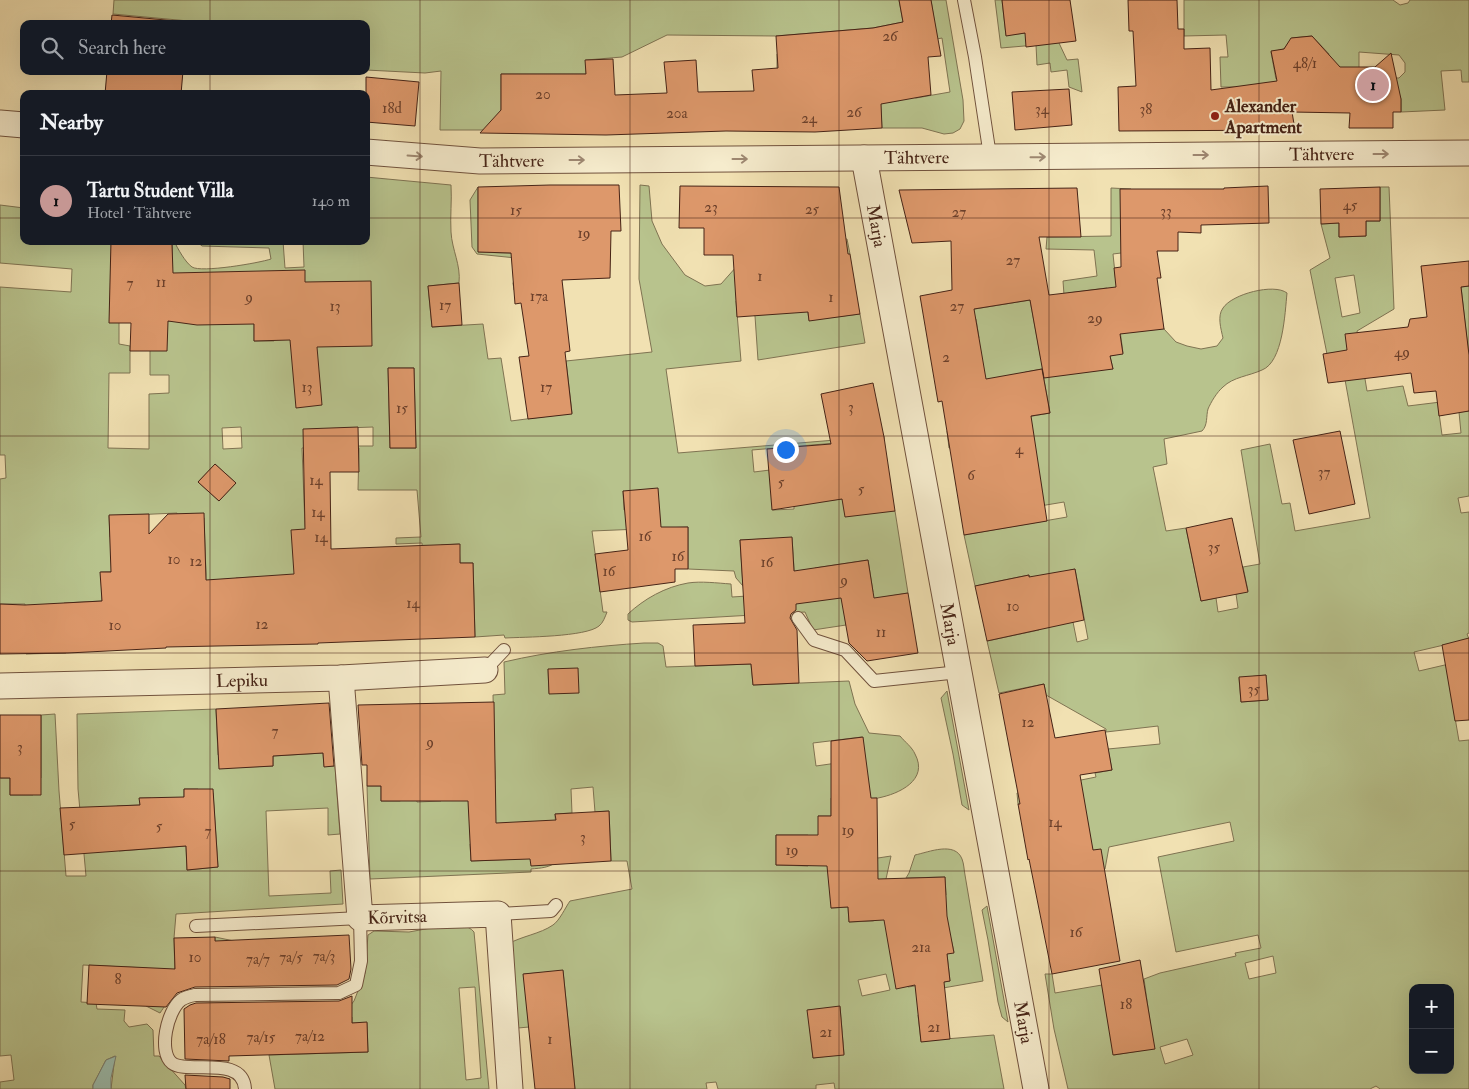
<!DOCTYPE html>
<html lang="en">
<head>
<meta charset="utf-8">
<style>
	:root { --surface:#171b24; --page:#242831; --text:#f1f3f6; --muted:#9ea1a6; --line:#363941; --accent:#c59692 }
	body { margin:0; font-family:"IM FELL Double Pica",serif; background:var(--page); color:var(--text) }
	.controls { position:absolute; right:15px; bottom:15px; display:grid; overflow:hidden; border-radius:10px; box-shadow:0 5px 20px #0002 }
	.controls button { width:45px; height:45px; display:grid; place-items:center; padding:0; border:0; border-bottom:1px solid var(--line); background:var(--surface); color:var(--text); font:25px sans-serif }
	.you { position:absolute; left:785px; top:449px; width:18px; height:18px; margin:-12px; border:4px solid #fff; border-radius:50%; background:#1a73e8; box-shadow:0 0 0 8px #1a73e833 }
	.badge { display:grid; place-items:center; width:32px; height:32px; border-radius:50%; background:var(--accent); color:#111; font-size:16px; font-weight:700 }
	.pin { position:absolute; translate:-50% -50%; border:2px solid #fff; box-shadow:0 1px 5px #0006 }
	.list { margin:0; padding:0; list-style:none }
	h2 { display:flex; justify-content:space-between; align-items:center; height:65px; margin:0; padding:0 20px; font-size:21px }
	h2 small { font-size:16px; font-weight:400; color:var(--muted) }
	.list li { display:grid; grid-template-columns:32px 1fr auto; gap:15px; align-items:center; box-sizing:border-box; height:90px; padding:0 20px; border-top:1px solid var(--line) }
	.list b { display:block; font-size:19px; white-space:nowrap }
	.list p { margin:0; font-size:16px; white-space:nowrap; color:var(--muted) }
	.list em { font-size:16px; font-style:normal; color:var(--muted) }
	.icon { flex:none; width:28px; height:28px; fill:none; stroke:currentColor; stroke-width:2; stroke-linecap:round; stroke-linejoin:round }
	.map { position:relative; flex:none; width:1469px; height:1089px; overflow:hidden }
	.search { position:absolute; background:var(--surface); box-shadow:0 5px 20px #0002; left:20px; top:20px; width:350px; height:55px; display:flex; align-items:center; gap:12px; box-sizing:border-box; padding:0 18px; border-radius:10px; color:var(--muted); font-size:19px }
	.panel { position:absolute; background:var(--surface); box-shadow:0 5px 20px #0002; left:20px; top:90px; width:350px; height:155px; border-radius:10px }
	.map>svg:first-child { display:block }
	.green { fill:#b8c38d; stroke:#7f7352; fill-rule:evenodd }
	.water { fill:#9bbdae; stroke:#797f71 }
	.building { fill:#dd986b; stroke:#462316 }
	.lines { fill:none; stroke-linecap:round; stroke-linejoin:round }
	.lane-casing { stroke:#71523d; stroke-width:14 }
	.street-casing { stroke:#71523d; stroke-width:27 }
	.lane { stroke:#f6eccd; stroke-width:12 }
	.street { stroke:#f6eccd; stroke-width:25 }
	.oneway { stroke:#9e8872 }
	.grid { fill:none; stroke:#462316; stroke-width:1; stroke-opacity:0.55 }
	.poi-dot { fill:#8f2418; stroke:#f6eccd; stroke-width:2 }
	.labels { text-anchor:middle; stroke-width:4; stroke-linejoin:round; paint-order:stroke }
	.number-label { font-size:15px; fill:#6c402b }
	.poi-label { font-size:18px; font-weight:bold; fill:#462316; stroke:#f6eccd; text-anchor:start }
	.street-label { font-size:18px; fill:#462316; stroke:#f6eccd }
</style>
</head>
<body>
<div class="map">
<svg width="1469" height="1089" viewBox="0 0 1469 1089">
	<rect width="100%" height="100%" fill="#f1e1b2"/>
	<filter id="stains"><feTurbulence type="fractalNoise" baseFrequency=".004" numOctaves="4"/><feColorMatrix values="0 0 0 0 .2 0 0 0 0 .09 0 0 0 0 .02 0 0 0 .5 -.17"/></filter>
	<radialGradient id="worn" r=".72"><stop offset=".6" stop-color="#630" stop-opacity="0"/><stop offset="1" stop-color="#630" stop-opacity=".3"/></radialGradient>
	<g class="green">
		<polygon points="114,0 899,0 903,22 873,28 776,36 667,35 622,57 586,60 586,74 501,74 501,114 495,130 440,130 441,71 425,73 366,70 366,24 221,24 113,14"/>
		<polygon points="931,0 946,0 963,100 964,121 960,129 953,133 944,134 922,128 882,128 880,94 783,105 777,68 777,54 916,98 950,92 942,38 937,39"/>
		<polygon points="995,0 1002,0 1006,35 1058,30 1059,43 1067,60 1078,59 1082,92 1069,87 1067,70 1051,72 1050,63 1037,65 1036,45 1001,48"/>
		<polygon points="1184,0 1393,0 1400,5 1408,3 1410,0 1469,0 1469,82 1462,82 1461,70 1441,71 1445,110 1401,112 1401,99 1393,78 1399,78 1405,72 1405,63 1399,55 1359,52 1359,67 1346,94 1319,73 1329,54 1312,36 1292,38 1284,49 1271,52 1276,79 1289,77 1288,80 1246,87 1221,87 1220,57 1228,57 1226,35 1184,36"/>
		<path d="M366,177l85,8c1,16 -1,31 0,47 1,18 10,33 8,51l-31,3 4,41 51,-3 5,35 13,-1 10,63 61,-8 -6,-52 86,-9 -13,-73 1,-94 9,1 3,35 10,23 23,31 20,11 16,-2 16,-18 86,-27h24l3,15 -47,27 6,39 51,-6 5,29 -107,17 -3,-44 -19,-15 5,60 -75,8 12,84 206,-17v3l-132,11 2,22 16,-2 3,40 21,-1v-5l48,-5 53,12 13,82 -65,11 3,21 -33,5 -8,-18 -173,10 -4,-2v-6c16,-15 37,-27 60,-31 13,-2 29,0 43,1l1,13 46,-3 17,-11 -3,-45 -52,2 3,46 -7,-8 -2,-7 -46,-2v-42l-96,4 11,81h4c-2,5 -4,11 -8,14 -13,11 -75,11 -94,12l-1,-3 -29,2 -2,-74h-13l-1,-19 -18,1v18l-18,1 -1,-21 -26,1v-6l25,-1 -4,-47h-59l1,-42h-57l3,78 12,61 -63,-10 -18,1 -31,26 1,-30 -2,-56 -41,52 -62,2 1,29 -38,2 2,50 -40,1 -1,-50h-25v-125l6,-1 -1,-23h-5v-168l71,5 1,-23 -72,-6v-58l24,3v33h87l8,82v21l11,2v27h-21l-1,75 41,1v-55l20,-1v-18h-19v-24l18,-30h5l-1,-77 -22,-1v-2h24c4,8 11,21 18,26 9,6 67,-4 79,-8l-2,-11 -67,-2 -6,-5h87l2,27 19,-1 -1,-26h63zM274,321v20h-20v-17zM388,368h26l2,80h-26zM241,427l1,21 -19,1 -1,-21zM373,427v19h-27l-1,-18zM215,464l21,19 -17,18 -21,-19zM623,491l36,16 -35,3zM177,513l1,21 -68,3 -1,-21zM868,560l5,32 -58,-24z"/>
		<polygon points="478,187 478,252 533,254 535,288 514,290 513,283 518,275 516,258 477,254 472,247 470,200"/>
		<path d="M1380,187h9l5,122 -37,22 10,60 36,-5 5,20 49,-6 -8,-48 19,-3 -7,-62 8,-1v112l-30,15 3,22 19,-2 -2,-21 10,-1v85l-11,2 3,15 8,-1v121l-2,1 2,5 -17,61 7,41 10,-1v349h-89l-4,-3 -6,3h-302l-14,-60 -9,-55h7l3,19 47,-8 12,70 30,-5 6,-28 -6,-43 16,-6 76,-17 -1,-3 26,-5 -3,-13 -82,17 -18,-95 76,-16 -4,-19 -121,25 -4,22 -29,5 -58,-70 -1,-11 79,-16 -1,-4 17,-3 -4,-21 52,-5 -2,-18 -52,6v-3l-60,-34 -2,-11 -45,9 -12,-52 52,-11 -10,-55 -54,11 -11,-51 103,-18 -3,-15 -102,17 20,-77 -33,6 -2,-17 103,-18 -8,-44 -16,3 -57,24 -9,-54 19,-4 -3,-19 -20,-7 74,-12 11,59 26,-23 -4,-55 34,-5 -3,-26 -48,-1 1,-12 64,-1v-48l20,1v45l33,95 12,13 11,4 14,3 16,-3 6,-8c-2,-9 -6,-22 0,-30 9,-14 51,-25 64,-15 -2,20 -4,69 -25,77 -13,6 -29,7 -39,17 -6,5 -12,15 -15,22 -2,7 0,16 -6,22l-38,8 3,25 -14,3 13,64 20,-3 15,73 15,-3 2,14 20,-4 -2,-14 12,-3 -5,-24 17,-3 -19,-114 29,-6 12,60 8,-1 5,28 75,-13 -30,-166 -13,2 -17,-84 20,-12 -9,-34 18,-1v14l27,-1v-15h14zM1129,252l3,29 -16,2 -3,-29zM1354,275l6,38 -18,4 -7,-39zM1107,288l2,13 7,-1 7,53 -13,3 3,13 -36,-10 -9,-66zM1075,569l13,70 -11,3 -14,-70zM1444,645l5,19 -30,7 -5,-19zM1266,675l2,25 -27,2 -2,-24zM1273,956l3,17 -27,6 -4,-16zM1413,988h37v82h-37zM1187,1039l6,16 -28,9 -5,-17z"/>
		<path d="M644,643h14l5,3 3,21 85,-3 2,21 96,-4 6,23 14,29 31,3c5,6 12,11 15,18 14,26 -16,40 -37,44 -15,2 -32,0 -47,0v18h-13l60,42 13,-2 -5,23 -55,29 17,-1 1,15 24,-1 73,-26 -1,-18 -39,1 3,-5 6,-18c14,-3 40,-14 47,4 2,5 2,11 3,16l18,106 -40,7 4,25 -29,2 3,26 73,-6 10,54h-169l-1,-6 -18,2v4h-98l-2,-7 -10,1 1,6h-132l-12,-118 -39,3 5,53 -11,1 -10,-84c14,-8 32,-10 45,-19 7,-5 12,-17 17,-24l62,-12 -5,-28h-16l-2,-50 -14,1 -2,-25 -22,2 1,24 -17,1 3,47c-9,7 -17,7 -27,8v3l-161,7 -3,-93h14v15h19l16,-11 1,12 24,-1 -1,-18 55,-4 -2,-84 12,-1 -1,-32c47,-11 93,-16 140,-19zM548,669l31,23 -30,1zM862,737l3,22 -49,7 -3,-23zM776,835h32v31l-32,-1zM470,844l50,15 -49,2zM951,939l3,13 -7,2 3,27 -42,6 -4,-21zM886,974l4,16 -28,6 -4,-16zM840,1007l4,47 -31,4 -5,-48z"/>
		<polygon points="947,691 969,810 962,805 953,754 941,698"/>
		<path d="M216,709l2,46 29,-1v13l26,-1v-10l50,-3 1,13h11l5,68 -12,1v-27l-62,3 3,85 62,-3 -1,-22 11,-1 2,34 -167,10 -2,24 1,39 40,-1v-39l19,4 2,38c-14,2 -27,1 -40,3 -15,2 -28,19 -36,31l-14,-7 1,-38 -64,-3 -2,37 15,1 1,6 28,1 -1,11 5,6 18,-3 6,6 1,26h5l26,29 1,4h-75l4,-33 -9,4 -13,25v4h-93v-7l14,-2 -3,-25 -11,1v-278h10v17h23v-17h8v-63l14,-1 4,77 7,85h20l-8,-87 -1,-75zM184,789h14v5l15,-1 5,74 -31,3 -1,-24 -67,5 -2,-45 23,-1v-7h11v7l33,-2z"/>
		<polygon points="987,906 1008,1022 1002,1017 998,1002 988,940 982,910"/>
		<path d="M447,925c9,1 21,-1 27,7l15,157h-214l-6,-34 99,-3 -1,-29h-15v-6h-6v-6l8,-10 11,-28 3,-38 6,-4 35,1zM475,987l6,91 -15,2 -7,-92z"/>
	</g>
	<polygon class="water" points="116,1056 111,1078 111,1089 93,1089 93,1085 106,1060"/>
	<g class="building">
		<polygon points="899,0 931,0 941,56 928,57 931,95 881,104 882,128 815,132 726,131 606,135 480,133 501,110 501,74 586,74 585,60 613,59 615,95 667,93 664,62 696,60 698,92 754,91 752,70 778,68 776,36 873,28 903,22"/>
		<polygon points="1002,0 1070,0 1076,41 1026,47 1025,33 1006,36"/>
		<polygon points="1128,0 1177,0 1178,29 1184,29 1184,49 1210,48 1211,90 1277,81 1271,51 1284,49 1291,38 1312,36 1340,67 1375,67 1391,53 1401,99 1401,112 1393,112 1393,128 1349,128 1350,113 1292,112 1295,130 1119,131 1118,87 1136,86 1133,31 1129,31"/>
		<polygon points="112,15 187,22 187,24 111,24"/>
		<polygon points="107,71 183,71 181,94 105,94"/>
		<polygon points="366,77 419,82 415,126 366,122"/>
		<polygon points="1069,89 1072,125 1015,130 1012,92"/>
		<polygon points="550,185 619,185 621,231 611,231 610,278 562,280 570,351 565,352 572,414 528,419 519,357 529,356 521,303 515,304 511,253 478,252 478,187"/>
		<polygon points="680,186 839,187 848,254 850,254 860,314 809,321 808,312 737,317 733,255 704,255 704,228 679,228"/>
		<polygon points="1268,186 1269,223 1201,225 1201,233 1178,232 1178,251 1157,251 1161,278 1157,278 1164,329 1120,334 1123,354 1110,356 1113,369 1044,378 1030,300 974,309 986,379 1042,369 1050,413 1031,416 1047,521 964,535 942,401 938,402 920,296 952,290 951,241 912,243 899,190 1077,188 1081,237 1039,237 1049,295 1116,287 1114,268 1121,267 1120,189 1224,189 1224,188"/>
		<polygon points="1380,187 1380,221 1366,221 1366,236 1339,237 1339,223 1321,224 1320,189"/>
		<polygon points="111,241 150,241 150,243 172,244 173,273 305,270 305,282 371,281 372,346 317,347 322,405 296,408 290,340 254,341 254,324 197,325 168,321 167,351 130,351 131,323 109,323"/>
		<polygon points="1469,261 1469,286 1461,287 1469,355 1469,411 1439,416 1436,391 1414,393 1411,373 1328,383 1323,354 1347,350 1345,334 1408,327 1410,319 1427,317 1421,266"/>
		<polygon points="459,283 462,325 432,327 428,286"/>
		<polygon points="388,368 414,368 416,448 390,448"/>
		<polygon points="873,383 884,437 895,511 845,517 842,499 772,510 767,449 831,444 821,394"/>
		<polygon points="358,427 359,472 330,472 331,549 460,544 460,563 473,563 475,637 318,643 318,644 166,647 166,648 68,653 0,654 0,604 25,605 102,601 100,572 111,572 109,515 149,514 149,534 168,514 204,513 206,580 294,574 291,530 305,529 303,429"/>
		<polygon points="1340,431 1355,504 1309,514 1293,440"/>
		<polygon points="215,464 236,483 219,501 198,482"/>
		<polygon points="658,488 661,527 688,527 688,569 675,569 675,582 600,592 595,554 628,550 623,491"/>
		<polygon points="1232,518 1248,592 1201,601 1186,528"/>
		<polygon points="792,537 794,571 868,560 874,598 908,593 918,653 867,661 849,643 841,598 796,604 796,610 791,614 790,618 797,630 799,683 753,685 751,664 695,666 693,625 745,623 740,540"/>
		<polygon points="1075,569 1084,620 987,641 975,586 1029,575 1029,577"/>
		<polygon points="1469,638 1469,720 1455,721 1442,645"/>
		<polygon points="578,668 579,693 549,694 548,669"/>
		<polygon points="1266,675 1268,700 1241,702 1239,677"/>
		<polygon points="1044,684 1055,738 1105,730 1112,770 1080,775 1093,850 1101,849 1120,961 1052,974 1029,859 1028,860 1018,804 1020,804 999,694"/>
		<polygon points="494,702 496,823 556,820 555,814 609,811 611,861 531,866 530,859 471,861 468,801 381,801 381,786 367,786 367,765 362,765 358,705"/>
		<polygon points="329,703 334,766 324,767 323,753 273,756 273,766 219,769 216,709"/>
		<polygon points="0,715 41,715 41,795 10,795 10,778 0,778"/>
		<polygon points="863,737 871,798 877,798 878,879 945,877 947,916 954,953 947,954 950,981 944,982 950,1039 921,1042 915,985 896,989 884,920 849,922 848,907 831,908 827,866 776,865 776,835 818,835 818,816 831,816 831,741"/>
		<polygon points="184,789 213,789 218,867 187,870 186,846 64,855 60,808 140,805 139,798 184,797"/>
		<polygon points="349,935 351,969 349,979 337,985 195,987 177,993 166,1007 87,1004 89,965 175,969 174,938 215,937 215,941"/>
		<polygon points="1140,960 1155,1049 1113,1055 1099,969"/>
		<polygon points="563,970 575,1089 535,1089 523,974"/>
		<polygon points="352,996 352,1023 367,1022 368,1052 229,1056 229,1061 185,1059 184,1009 190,1005 196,1003 339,1001"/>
		<polygon points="840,1006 844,1055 813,1058 807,1010"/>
		<polygon points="185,1075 223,1077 230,1079 230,1089 186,1089"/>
	</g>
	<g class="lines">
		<defs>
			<g id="lane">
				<polyline points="964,0 975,57 990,156"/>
				<polyline points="798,618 814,640 845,650 874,681 959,672"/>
				<polyline points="485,670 504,650"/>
				<polyline points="498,914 551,911 556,905"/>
				<path d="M196,926l164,-8 1,43 -5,24 -17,8 -144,2c-5,1 -11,3 -14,5 -14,11 -23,52 -9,63 15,12 71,-9 73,26"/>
			</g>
			<g id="street">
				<polyline points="0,123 24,125"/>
				<path id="s1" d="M366,152l114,9 989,-8"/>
				<path id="s2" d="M864,158l172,931"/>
				<path id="s3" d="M341,678l19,240 138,-4 12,175"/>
				<path id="s4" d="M0,686l341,-8 144,-8"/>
			</g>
		</defs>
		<use href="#lane" class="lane-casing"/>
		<use href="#street" class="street-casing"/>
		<use href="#lane" class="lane"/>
		<use href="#street" class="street"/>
	</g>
	<defs><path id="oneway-shaft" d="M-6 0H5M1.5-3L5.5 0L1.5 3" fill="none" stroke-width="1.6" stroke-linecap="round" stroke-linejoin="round" transform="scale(1.25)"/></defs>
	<g class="oneway">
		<use href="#oneway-shaft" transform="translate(1381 154)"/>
		<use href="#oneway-shaft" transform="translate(1201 155)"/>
		<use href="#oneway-shaft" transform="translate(415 156) rotate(4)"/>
		<use href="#oneway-shaft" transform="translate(1038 157) rotate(-1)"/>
		<use href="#oneway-shaft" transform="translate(740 159)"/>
		<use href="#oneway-shaft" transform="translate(577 160)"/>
	</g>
	<path class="grid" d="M210,0v24M420,0v1089M630,0v1089M839,0v1089M1049,0v1089M1259,0v1089M210,71v23M0,218h24M366,218h1103M210,241v848M0,436h1469M0,653h1469M0,871h1469"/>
	<circle class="poi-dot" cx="1215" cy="116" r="5"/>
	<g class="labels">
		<g class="number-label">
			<text x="890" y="41">26</text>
			<text x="1305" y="68">48/1</text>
			<text x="543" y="99">20</text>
			<text x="392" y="113">18d</text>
			<text x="1042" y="114">34</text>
			<text x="1146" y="114">38</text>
			<text x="854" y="117">26</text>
			<text x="677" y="118">20a</text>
			<text x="809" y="123">24</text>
			<text x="1350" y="210">45</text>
			<text x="711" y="212">23</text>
			<text x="812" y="214">25</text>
			<text x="516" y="215">15</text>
			<text x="1166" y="216">33</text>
			<text x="959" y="217">27</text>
			<text x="584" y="238">19</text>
			<text x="1013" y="265">27</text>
			<text x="760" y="281">1</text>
			<text x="161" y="287">11</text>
			<text x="130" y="288">7</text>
			<text x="539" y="301">17a</text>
			<text x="249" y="302">9</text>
			<text x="831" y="302">1</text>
			<text x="445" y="310">17</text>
			<text x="335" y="311">13</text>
			<text x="957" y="311">27</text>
			<text x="1095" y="323">29</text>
			<text x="1402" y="357">49</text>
			<text x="946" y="362">2</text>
			<text x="307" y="392">13</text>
			<text x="546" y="392">17</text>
			<text x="851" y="412">3</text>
			<text x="402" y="413">15</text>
			<text x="1019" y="454">4</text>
			<text x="1324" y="477">37</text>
			<text x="971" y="480">6</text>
			<text x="316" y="485">14</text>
			<text x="781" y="487">5</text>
			<text x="861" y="494">5</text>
			<text x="318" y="517">14</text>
			<text x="645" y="541">16</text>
			<text x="321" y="542">14</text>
			<text x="1214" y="552">35</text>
			<text x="678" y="561">16</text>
			<text x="174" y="564">10</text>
			<text x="196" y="566">12</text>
			<text x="767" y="567">16</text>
			<text x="609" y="576">16</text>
			<text x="844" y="585">9</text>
			<text x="413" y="608">14</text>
			<text x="1013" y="611">10</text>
			<text x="262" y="629">12</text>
			<text x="115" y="630">10</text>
			<text x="881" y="637">11</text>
			<text x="1254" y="694">35</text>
			<text x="1028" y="727">12</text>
			<text x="275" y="736">7</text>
			<text x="430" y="747">9</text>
			<text x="20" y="752">3</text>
			<text x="1055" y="827">14</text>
			<text x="72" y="829">5</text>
			<text x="159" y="831">5</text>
			<text x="848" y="835">19</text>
			<text x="208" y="836">7</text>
			<text x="583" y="842">3</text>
			<text x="792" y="855">19</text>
			<text x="1076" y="937">16</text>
			<text x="921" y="952">21a</text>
			<text x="324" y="961">7a/3</text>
			<text x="195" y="962">10</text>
			<text x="291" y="962">7a/5</text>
			<text x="258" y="964">7a/7</text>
			<text x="118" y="984">8</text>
			<text x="1126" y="1009">18</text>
			<text x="934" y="1032">21</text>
			<text x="826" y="1037">21</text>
			<text x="310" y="1041">7a/12</text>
			<text x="261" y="1042">7a/15</text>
			<text x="211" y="1044">7a/18</text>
			<text x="550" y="1044">1</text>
		</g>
		<g class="poi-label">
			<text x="1225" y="112">Alexander<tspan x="1225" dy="21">Apartment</tspan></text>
		</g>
		<g class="street-label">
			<text dy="6" stroke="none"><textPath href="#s1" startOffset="956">Tähtvere</textPath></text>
			<text dy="6" stroke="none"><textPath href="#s1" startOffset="551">Tähtvere</textPath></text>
			<text dy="6" stroke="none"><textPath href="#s1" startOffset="146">Tähtvere</textPath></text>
			<text dy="6" stroke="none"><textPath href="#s2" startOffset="69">Marja</textPath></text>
			<text dy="6" stroke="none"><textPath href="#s2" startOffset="474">Marja</textPath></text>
			<text dy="6" stroke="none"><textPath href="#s4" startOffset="242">Lepiku</textPath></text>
			<text dy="6" stroke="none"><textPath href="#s3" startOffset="278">Kõrvitsa</textPath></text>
			<text dy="6" stroke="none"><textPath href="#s2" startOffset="879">Marja</textPath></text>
		</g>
	</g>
	<rect width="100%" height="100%" filter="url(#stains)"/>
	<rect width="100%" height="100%" fill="url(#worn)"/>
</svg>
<div class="controls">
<button>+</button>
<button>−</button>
</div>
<div class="you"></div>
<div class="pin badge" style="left:1373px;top:85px">1</div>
<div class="search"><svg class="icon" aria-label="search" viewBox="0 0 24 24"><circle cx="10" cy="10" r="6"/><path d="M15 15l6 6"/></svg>Search here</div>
<section class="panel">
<h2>Nearby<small></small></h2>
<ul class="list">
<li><span class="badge">1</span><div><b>Tartu Student Villa</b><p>Hotel · Tähtvere</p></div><em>140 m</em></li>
</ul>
</section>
</div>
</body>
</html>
